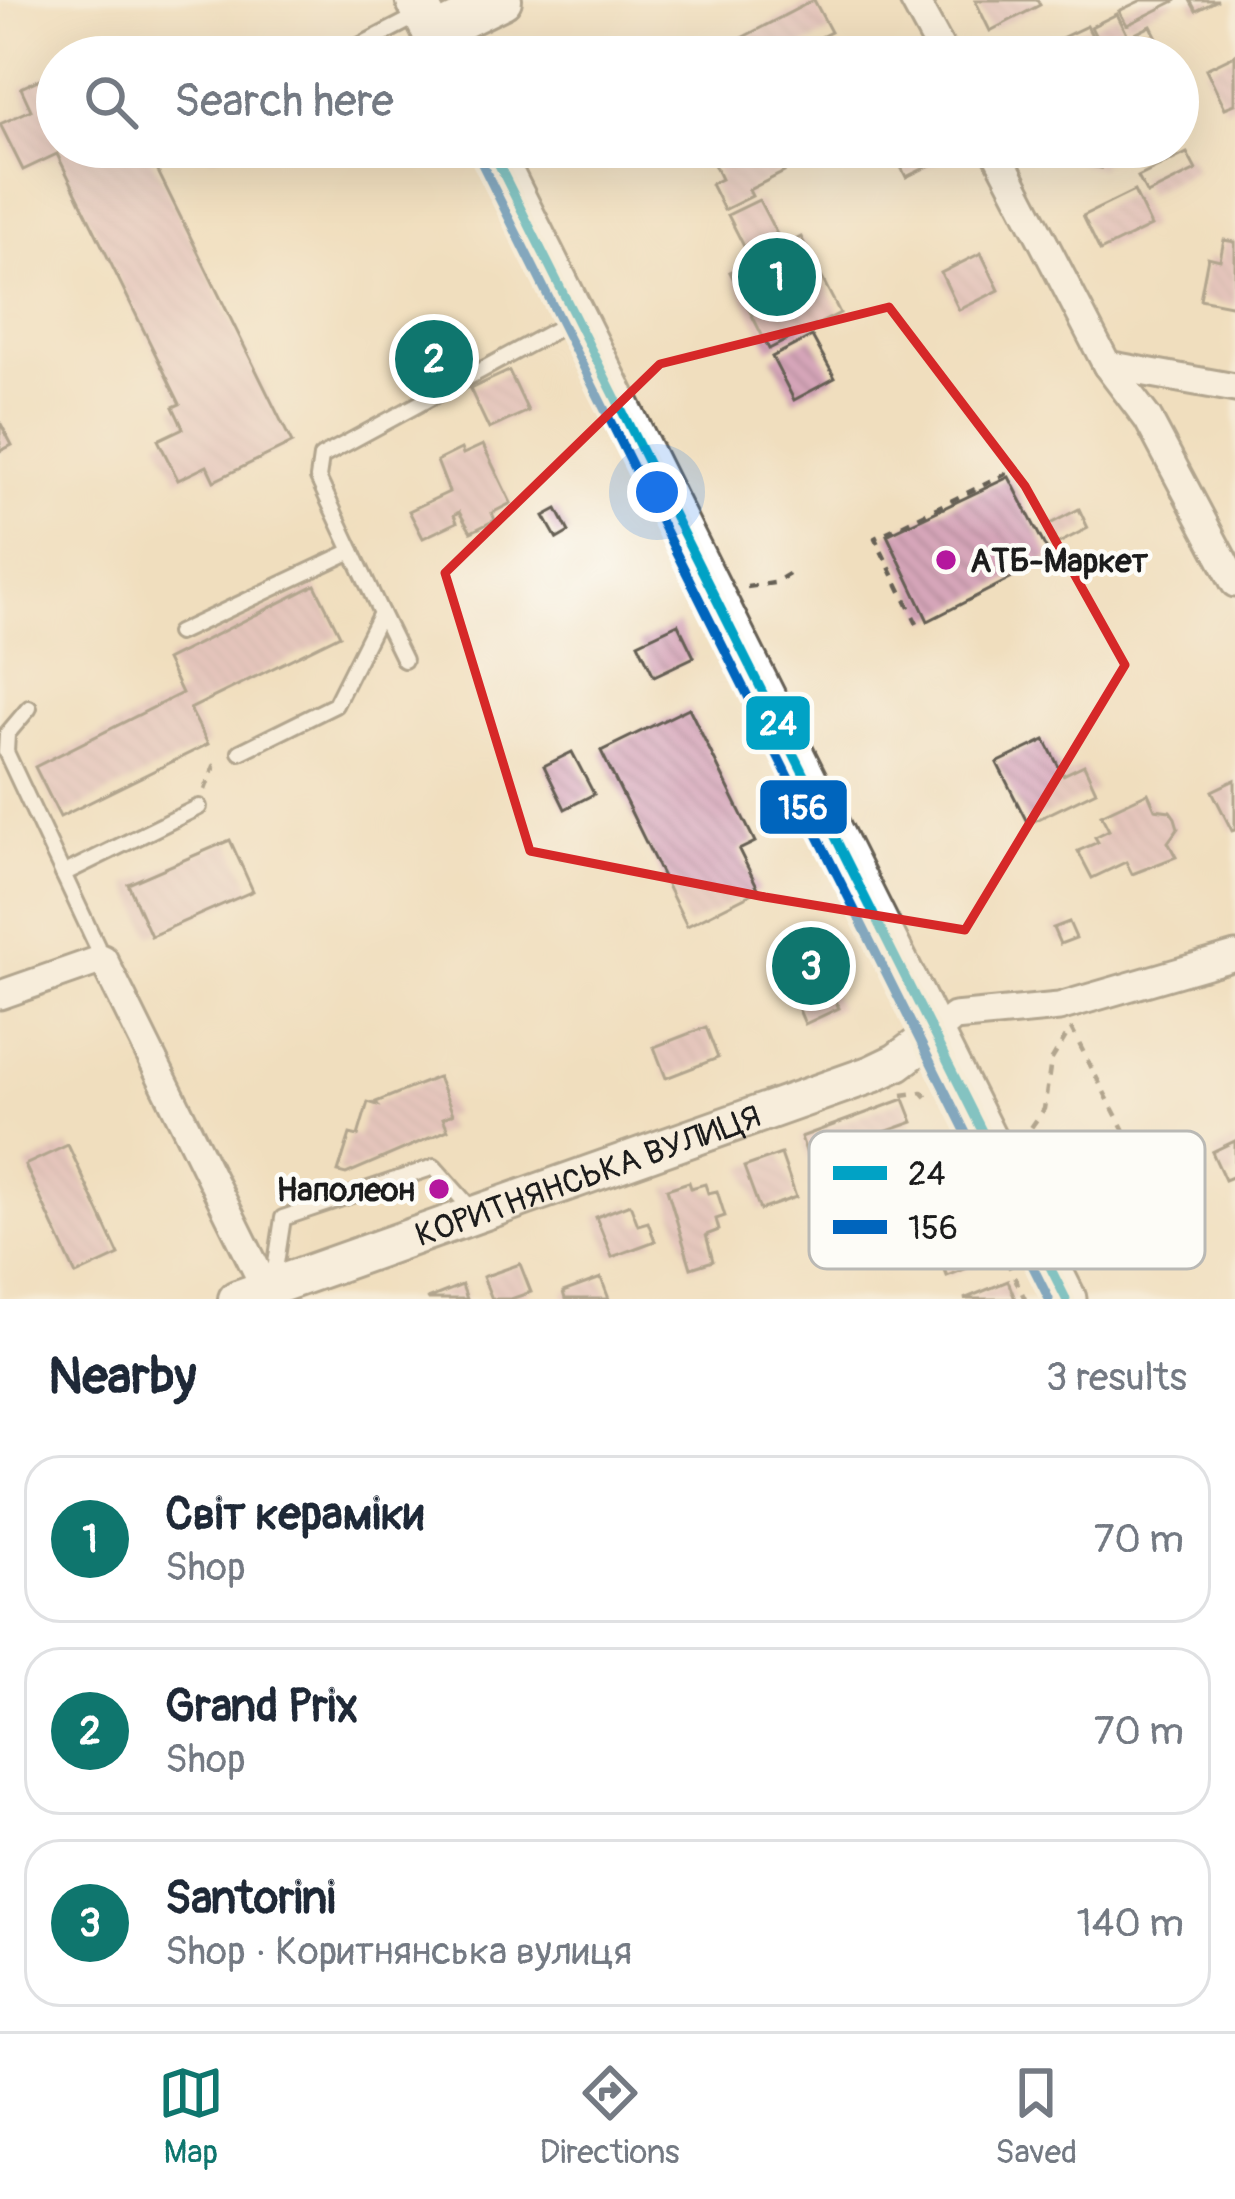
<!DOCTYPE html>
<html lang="en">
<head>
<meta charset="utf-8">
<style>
	:root { --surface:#fff; --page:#f2f2f3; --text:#1f2937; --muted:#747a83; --line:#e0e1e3; --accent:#0f766e }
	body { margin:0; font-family:Pangolin,sans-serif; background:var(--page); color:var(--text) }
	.you { position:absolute; left:657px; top:492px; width:42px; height:42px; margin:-30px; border:9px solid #fff; border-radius:50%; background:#1a73e8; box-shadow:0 0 0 18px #1a73e833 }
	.badge { display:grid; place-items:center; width:78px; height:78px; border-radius:50%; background:var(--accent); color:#fff; font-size:39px; font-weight:700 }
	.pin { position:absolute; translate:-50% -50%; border:6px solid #fff; box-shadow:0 3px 12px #0006 }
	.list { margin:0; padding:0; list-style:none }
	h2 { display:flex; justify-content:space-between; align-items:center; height:156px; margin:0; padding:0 48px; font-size:51px }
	h2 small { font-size:39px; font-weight:400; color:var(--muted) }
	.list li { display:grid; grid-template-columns:78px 1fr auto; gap:36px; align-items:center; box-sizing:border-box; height:168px; margin:0 24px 24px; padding:0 24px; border:3px solid var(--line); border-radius:36px }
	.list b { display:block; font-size:45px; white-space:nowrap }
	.list p { margin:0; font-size:39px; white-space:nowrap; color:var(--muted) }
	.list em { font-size:39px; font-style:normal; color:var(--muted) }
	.icon { flex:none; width:66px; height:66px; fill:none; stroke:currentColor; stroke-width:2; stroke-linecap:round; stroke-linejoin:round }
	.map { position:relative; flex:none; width:1235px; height:1299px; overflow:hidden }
	.search { position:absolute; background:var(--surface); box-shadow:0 12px 48px #0002; left:36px; right:36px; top:36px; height:132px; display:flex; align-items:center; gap:30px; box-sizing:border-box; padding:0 42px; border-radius:66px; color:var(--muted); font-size:45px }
	.sheet { height:732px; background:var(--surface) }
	nav { display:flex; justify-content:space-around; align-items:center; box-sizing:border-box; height:168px; border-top:3px solid var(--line); background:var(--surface); font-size:33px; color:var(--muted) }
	nav a { display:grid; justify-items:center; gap:6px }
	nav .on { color:var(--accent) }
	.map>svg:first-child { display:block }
	.building { fill:url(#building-back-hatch) }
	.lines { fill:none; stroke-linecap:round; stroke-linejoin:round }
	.service-casing { stroke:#666055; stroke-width:20 }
	.minor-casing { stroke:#666055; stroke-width:33 }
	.tertiary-casing { stroke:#666055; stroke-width:42 }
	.secondary-casing { stroke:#666055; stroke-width:45 }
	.path { stroke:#666055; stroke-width:4.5; stroke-dasharray:9 9; stroke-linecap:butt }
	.service { stroke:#fff; stroke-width:14 }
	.minor { stroke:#fff; stroke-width:27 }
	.tertiary { stroke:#fff; stroke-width:36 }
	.secondary { stroke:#fff; stroke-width:39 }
	.bus-1-casing { stroke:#fdfcf7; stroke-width:18 }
	.bus-2-casing { stroke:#fdfcf7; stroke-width:18 }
	.bus-1 { stroke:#01a2c5; stroke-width:9 }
	.bus-2 { stroke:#0065bd; stroke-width:9 }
	.marked { fill:none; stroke:#d62828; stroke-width:9; stroke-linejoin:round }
	.poi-dot { fill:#b5179e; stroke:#fdfcf7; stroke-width:4.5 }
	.labels { text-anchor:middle; stroke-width:9; stroke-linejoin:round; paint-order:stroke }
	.poi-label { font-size:33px; font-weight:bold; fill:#1c1c1c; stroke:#fdfcf7; text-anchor:start }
	.street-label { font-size:33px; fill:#1c1c1c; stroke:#fdfcf7 }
	.key { fill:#fdfcf7; stroke:#bab9b5; stroke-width:3 }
	.key-label { font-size:33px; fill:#1c1c1c }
	.line-badge { stroke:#fdfcf7; stroke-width:4.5 }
	.badge-label { font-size:33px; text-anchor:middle; font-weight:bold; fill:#fff }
</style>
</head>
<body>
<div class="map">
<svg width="1235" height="1299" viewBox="0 0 1235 1299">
	<defs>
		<pattern id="building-back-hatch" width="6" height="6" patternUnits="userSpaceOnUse" patternTransform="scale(3)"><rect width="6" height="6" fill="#d6a6b9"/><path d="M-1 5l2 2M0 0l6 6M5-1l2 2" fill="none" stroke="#b78e9e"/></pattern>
	</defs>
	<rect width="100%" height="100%" fill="#fdfcf7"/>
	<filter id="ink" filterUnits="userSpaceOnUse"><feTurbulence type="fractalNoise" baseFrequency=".00833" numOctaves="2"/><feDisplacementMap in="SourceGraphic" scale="24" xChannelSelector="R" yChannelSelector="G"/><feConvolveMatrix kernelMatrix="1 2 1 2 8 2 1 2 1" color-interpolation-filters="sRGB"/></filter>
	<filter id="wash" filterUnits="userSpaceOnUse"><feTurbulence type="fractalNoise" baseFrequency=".004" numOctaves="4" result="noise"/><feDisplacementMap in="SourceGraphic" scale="48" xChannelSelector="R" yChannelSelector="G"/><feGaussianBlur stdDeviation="2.7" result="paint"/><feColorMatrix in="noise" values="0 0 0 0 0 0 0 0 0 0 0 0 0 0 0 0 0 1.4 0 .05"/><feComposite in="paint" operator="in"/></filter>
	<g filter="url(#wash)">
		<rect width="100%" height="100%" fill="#f0debe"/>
		<g id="blocks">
			<g class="building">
				<polygon points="814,0 831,32 780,57 705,57"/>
				<polygon points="975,0 1037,0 1040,5 990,31"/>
				<polygon points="1142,0 1177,0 1127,25 1119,11"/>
				<polygon points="1190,0 1218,0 1196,11"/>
				<polygon points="1117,14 1135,50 1122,57 1106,57 1091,27"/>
				<polygon points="1087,26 1100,51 1088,57 1021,57"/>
				<polygon points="1151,26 1166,55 1161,57 1142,57 1131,36"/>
				<polygon points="1235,55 1235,104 1225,108 1206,69"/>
				<polygon points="57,71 57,147 146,147 292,443 214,481 207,466 178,480 158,440 183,428 173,407 180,404 57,154 23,170 0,124 31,110 21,88"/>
				<polygon points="206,147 234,147 212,158"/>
				<polygon points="734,147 771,147 784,172 749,190 752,196 724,210 711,184 721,179 711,158"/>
				<polygon points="891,147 939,147 945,158 906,177"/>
				<polygon points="1051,147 1133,147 1102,161 1101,168 1079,164 1075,151 1058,160"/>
				<polygon points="1187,153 1196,170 1147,194 1138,177"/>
				<polygon points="1134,191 1151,226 1100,251 1083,216"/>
				<polygon points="759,200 783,246 801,237 840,313 769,349 730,272 752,262 728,215"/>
				<polygon points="1224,240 1235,242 1235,306 1200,299 1208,257 1220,260"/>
				<polygon points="981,253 999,290 959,310 941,273"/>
				<polygon points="444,329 465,366 422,390 401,354"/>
				<polygon points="812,336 835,378 794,400 772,357"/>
				<polygon points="509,371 528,411 489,429 470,389"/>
				<polygon points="0,422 12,445 0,451"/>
				<polygon points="483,445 511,503 492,513 495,520 471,532 459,512 454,515 457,522 423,538 409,511 449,492 437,461 461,449 463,454"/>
				<polygon points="1009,477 1051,558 928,621 887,535"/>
				<polygon points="557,509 569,532 557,539 544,516"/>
				<polygon points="1079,509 1088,528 1057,544 1048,525"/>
				<polygon points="315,585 340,635 190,709 208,744 60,817 35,767 182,693 166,660"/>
				<polygon points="678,624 694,657 654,676 638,643"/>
				<polygon points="689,708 755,842 739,850 759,890 687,926 601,751"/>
				<polygon points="1045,740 1063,775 1084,765 1096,791 1028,824 997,763"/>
				<polygon points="572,752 594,794 565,809 544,766"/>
				<polygon points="1235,780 1235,830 1232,831 1212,791"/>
				<polygon points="1148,793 1155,809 1170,811 1175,818 1178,828 1168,842 1176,857 1132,874 1126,862 1092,878 1078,851 1098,842 1095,837 1109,830 1101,815"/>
				<polygon points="230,840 253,891 151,936 128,884"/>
				<polygon points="1069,922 1076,938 1060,944 1053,928"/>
				<polygon points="815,953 823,972 788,988 780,969"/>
				<polygon points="825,978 839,1008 805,1024 792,993"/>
				<polygon points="706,1027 718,1058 666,1078 654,1047"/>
				<polygon points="438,1077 453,1114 443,1118 448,1130 346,1174 338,1172 350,1134 358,1136 368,1102 378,1105 376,1102"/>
				<polygon points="904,1099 913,1122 865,1139 873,1162 891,1155 896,1169 857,1183 844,1147 809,1160 801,1137"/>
				<polygon points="1235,1141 1235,1176 1225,1180 1212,1152"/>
				<polygon points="68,1145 119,1255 76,1275 25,1165"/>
				<polygon points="781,1154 796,1197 760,1210 744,1167"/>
				<polygon points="689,1182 691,1188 705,1184 708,1193 717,1191 725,1216 716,1219 719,1230 706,1235 713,1261 691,1268 667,1189"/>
				<polygon points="630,1204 638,1225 648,1222 655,1241 612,1257 596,1217"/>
				<polygon points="975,1225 988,1260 947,1276 939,1256 911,1266 905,1250"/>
				<polygon points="520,1264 531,1292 511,1299 492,1299 483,1277"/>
				<polygon points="601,1278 609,1299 565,1299 563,1292"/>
				<polygon points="1008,1281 1015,1299 964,1299"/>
				<polygon points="462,1285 467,1299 427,1299"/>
			</g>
		</g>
	</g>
	<g filter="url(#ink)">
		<use href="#blocks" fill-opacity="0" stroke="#666055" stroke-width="3"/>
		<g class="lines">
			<defs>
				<g id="service">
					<polyline points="338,57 419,15"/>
					<polyline points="381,613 404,660"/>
					<polyline points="178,633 352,551"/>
					<polyline points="29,708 7,734 6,752 103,959"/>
					<polyline points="240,752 335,705 381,613 318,478 321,457 572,321"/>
					<polyline points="63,874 199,807"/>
					<polyline points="273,1283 283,1218 434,1167 473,1211"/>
				</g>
				<g id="minor">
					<polyline points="914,0 945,57"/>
					<polyline points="994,147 1107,365 1235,388"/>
					<polyline points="1107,365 1148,419 1235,583"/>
					<polyline points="0,995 103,959 266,1289"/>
					<polyline points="933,1035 954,1017 1059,1007 1235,956"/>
				</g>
				<g id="tertiary">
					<polyline points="433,34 503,0"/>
					<path id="s1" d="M237,1299l635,-225 25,-12 36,-27"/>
				</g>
				<g id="secondary">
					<polyline points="416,0 445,57"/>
					<polyline points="490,147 1066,1299"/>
				</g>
			</defs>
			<use href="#service" class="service-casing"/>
			<use href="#minor" class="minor-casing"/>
			<use href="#tertiary" class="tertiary-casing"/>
			<use href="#secondary" class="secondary-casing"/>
			<g class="path">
				<polyline points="747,587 774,583 789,574"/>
				<polyline points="917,624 875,538 1010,472 1007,467"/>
				<polyline points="205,790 214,766 223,761"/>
				<polyline points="1071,1028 1148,1177"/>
				<polyline points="902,1095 922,1092 929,1100"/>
				<polyline points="1021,1142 1044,1109 1051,1061 1068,1033"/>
				<polyline points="960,1163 1025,1299"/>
			</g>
			<use href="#service" class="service"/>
			<use href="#minor" class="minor"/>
			<use href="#tertiary" class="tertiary"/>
			<use href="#secondary" class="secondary"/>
			<defs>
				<polyline id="bus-1" points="490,147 1066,1299"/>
				<polyline id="bus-2" points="477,154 1049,1299"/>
			</defs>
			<use href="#bus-1" class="bus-1-casing"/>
			<use href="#bus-2" class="bus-2-casing"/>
			<use href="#bus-1" class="bus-1"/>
			<use href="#bus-2" class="bus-2"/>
		</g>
	</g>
	<path d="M0 0H1235V1299H0ZM889,307l136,179 100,179 -160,265 -200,-33 -235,-46 -85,-278 215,-209z" fill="#f0debe" fill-opacity=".55" fill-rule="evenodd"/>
	<path class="marked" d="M889,307l136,179 100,179 -160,265 -200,-33 -235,-46 -85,-278 215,-209z"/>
	<g class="poi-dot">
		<circle cx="946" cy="560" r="12"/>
		<circle cx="439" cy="1189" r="12"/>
	</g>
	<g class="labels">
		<g class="poi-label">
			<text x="970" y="572">АТБ-Маркет</text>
			<text x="415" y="1201" text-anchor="end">Наполеон</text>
		</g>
		<g class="street-label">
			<text dy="12" stroke="none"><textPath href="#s1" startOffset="372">КОРИТНЯНСЬКА ВУЛИЦЯ</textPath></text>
		</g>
	</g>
	<rect x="809" y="1131" width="396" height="138" rx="18" class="key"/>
	<rect x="833" y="1166" width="54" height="14" fill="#01a2c5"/>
	<rect x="833" y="1220" width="54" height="14" fill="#0065bd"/>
	<g class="key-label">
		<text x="908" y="1185">24</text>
		<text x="908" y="1239">156</text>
	</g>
	<g class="line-badge">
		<rect x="744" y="694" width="68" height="58" rx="12" fill="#01a2c5"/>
		<rect x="758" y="778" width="91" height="58" rx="12" fill="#0065bd"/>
	</g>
	<g class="badge-label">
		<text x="778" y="735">24</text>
		<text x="803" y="819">156</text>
	</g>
</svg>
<div class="you"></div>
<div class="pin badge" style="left:777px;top:277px">1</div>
<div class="pin badge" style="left:434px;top:359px">2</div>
<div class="pin badge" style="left:811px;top:966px">3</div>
<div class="search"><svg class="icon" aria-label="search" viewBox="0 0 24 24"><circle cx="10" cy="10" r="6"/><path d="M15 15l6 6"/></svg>Search here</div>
</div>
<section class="sheet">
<h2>Nearby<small>3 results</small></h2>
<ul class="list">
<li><span class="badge">1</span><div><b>Світ кераміки</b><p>Shop</p></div><em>70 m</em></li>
<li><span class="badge">2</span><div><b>Grand Prix</b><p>Shop</p></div><em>70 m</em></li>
<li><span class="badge">3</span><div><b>Santorini</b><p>Shop · Коритнянська вулиця</p></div><em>140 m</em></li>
</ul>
</section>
<nav>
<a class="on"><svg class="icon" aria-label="map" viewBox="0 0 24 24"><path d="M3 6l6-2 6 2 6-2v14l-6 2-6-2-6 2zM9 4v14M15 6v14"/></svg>Map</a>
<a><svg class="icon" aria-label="directions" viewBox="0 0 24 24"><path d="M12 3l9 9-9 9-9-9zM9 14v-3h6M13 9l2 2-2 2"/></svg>Directions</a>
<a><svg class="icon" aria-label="saved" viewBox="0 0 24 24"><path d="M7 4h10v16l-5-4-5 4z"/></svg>Saved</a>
</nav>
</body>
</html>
